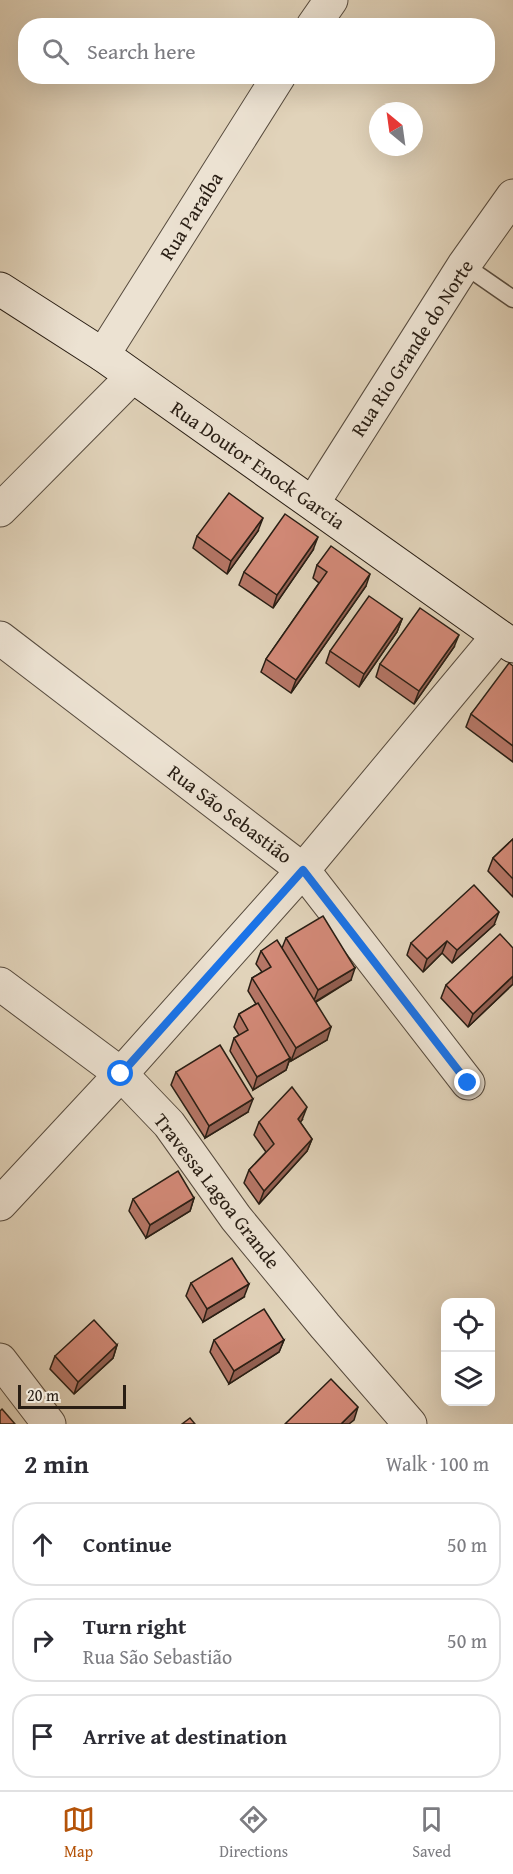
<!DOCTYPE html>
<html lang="en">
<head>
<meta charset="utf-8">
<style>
	:root { --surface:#fff; --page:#f2f2f3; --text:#2b2b33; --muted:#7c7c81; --line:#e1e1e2; --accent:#b45309 }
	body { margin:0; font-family:"Gentium Book Plus",serif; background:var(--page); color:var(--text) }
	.controls { position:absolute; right:18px; bottom:18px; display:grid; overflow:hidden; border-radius:12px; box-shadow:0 6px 24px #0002 }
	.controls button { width:54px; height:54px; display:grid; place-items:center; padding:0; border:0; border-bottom:2px solid var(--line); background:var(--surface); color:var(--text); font:30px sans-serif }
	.compass { position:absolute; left:369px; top:102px; width:54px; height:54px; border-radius:50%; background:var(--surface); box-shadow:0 6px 24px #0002; rotate:331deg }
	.scale { position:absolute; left:18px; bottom:15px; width:108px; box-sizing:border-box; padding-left:6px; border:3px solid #291e14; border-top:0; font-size:16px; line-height:21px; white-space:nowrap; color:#291e14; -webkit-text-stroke:4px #ece2d2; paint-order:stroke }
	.stop { position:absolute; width:18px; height:18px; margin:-14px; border:4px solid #1a73e8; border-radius:50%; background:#fff }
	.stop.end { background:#1a73e8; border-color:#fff; box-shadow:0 2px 6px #0008 }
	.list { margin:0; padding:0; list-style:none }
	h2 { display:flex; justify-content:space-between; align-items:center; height:78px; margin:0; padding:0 24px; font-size:26px }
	h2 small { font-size:20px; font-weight:400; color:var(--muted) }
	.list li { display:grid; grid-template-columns:39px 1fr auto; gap:18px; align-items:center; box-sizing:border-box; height:84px; margin:0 12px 12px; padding:0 12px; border:2px solid var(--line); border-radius:24px }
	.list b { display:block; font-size:22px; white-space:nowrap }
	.list p { margin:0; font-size:20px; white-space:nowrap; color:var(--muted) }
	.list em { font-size:20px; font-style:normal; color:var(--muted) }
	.icon { flex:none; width:33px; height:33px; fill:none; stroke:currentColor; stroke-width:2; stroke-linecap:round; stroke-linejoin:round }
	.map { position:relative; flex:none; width:513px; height:1424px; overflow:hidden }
	.search { position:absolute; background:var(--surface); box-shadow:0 6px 24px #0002; left:18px; right:18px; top:18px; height:66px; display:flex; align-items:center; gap:15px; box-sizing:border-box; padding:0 21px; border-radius:24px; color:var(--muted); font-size:22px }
	.sheet { height:366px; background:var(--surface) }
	nav { display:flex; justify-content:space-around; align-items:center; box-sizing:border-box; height:84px; border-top:2px solid var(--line); background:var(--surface); font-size:16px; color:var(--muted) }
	nav a { display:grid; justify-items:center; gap:3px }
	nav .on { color:var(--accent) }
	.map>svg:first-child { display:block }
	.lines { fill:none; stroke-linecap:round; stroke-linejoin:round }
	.lane-casing { stroke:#574b3e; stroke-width:19 }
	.street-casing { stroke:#574b3e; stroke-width:35 }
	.secondary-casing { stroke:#291e14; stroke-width:35 }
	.lane { stroke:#ece2d2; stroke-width:16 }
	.street { stroke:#ece2d2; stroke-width:33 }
	.secondary { stroke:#ece2d2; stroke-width:33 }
	.wall { fill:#b57666; stroke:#291e14; stroke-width:1.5 }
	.shaded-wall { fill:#936053; stroke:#291e14; stroke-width:1.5 }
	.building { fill:#d28977; stroke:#291e14; stroke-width:1.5 }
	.route { stroke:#1a73e8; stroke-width:8 }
	.labels { text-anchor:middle; stroke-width:5; stroke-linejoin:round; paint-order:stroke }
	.street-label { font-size:20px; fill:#291e14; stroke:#ece2d2 }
</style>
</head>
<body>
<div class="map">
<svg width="513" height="1424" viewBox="0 0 513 1424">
	<rect width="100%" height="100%" fill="#e1d3ba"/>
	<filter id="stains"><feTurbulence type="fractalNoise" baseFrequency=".00333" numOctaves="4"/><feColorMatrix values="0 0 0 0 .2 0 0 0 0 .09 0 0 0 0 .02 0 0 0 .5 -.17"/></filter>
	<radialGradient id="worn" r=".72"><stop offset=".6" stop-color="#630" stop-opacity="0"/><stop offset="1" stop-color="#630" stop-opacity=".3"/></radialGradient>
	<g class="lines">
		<defs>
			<polyline id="lane" points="464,265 513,299"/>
			<g id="street">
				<polyline points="313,26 331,0"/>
				<polyline points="103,355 279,76"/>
				<polyline points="313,503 464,265 513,196"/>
				<polyline points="0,510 132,377"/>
				<polyline points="0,638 303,870 468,1083"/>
				<polyline points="0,984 121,1074 169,1124 236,1218 325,1326 410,1424"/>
				<polyline points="0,1204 121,1074 303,870 498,636"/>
				<polyline points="0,1360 49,1424"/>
			</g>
			<polyline id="secondary" points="0,289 103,355 513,646"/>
		</defs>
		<use href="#lane" class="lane-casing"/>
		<use href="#street" class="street-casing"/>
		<use href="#secondary" class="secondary-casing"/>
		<use href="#lane" class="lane"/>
		<use href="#street" class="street"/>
		<use href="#secondary" class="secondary"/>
	</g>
	<g class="wall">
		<polygon points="258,531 227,574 193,548 197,536"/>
		<polygon points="313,550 273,608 239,585 244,572"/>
		<polygon points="317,565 366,586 291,693 261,672 266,659 319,583 313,578"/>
		<polygon points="402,619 397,632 359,687 326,663 330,651"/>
		<polygon points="454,647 414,704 376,677 380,664"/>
		<polygon points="513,666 513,762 466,727 471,714"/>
		<polygon points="513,839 513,897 488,871 493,858"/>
		<polygon points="494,925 452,963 442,953 423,972 407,955 411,943"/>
		<polygon points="286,938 351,980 316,1002 327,1040 291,1061 290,1059 286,1070 253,1090 230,1051 234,1038 239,1035 234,1027 239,1014 256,1004 248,991 252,978 262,972 256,964 261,951 282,948"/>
		<polygon points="513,948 513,984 468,1027 441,998 446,985"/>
		<polygon points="176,1072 248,1112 205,1138 171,1085"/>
		<polygon points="302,1120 300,1122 312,1139 307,1151 259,1204 244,1183 249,1170 266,1152 254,1135 259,1122"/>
		<polygon points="194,1198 190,1211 146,1238 129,1211 133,1199"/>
		<polygon points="191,1283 244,1297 203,1322 186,1296"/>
		<polygon points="214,1340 284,1340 279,1352 229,1384 210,1352"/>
		<polygon points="117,1345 113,1358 74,1394 50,1369 55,1356"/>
	</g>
	<g class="shaded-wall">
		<polygon points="263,518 258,531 227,574 231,561"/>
		<polygon points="318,537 313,550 273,608 277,595"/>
		<polygon points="370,574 366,586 291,693 296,680"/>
		<polygon points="402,619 397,632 359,687 364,674"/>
		<polygon points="459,635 454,647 414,704 419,691"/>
		<polygon points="499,912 494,925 452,963 457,950"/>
		<polygon points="447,941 442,953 423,972 427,959"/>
		<polygon points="355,968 351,980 313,1003 318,990"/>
		<polygon points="513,976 513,984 468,1027 473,1014"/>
		<polygon points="331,1027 327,1040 291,1061 296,1048"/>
		<polygon points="290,1058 286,1070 253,1090 257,1077"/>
		<polygon points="253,1099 248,1112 205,1138 209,1126"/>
		<polygon points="307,1107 302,1120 293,1132 298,1119"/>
		<polygon points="312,1139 307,1151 259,1204 264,1191"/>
		<polygon points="194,1198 190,1211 146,1238 150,1225"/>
		<polygon points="249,1284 244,1297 203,1322 207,1309"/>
		<polygon points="284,1340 279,1352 229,1384 234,1371"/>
		<polygon points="117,1345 113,1358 74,1394 78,1382"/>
		<polygon points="358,1407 354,1420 349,1424 341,1424"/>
	</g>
	<g class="building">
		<polygon points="229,493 263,518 231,561 197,536"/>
		<polygon points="285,514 318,537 277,595 244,572"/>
		<polygon points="331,546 370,574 296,680 266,659 327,572 317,565"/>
		<polygon points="369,596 402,619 364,674 330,651"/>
		<polygon points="420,608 459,635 419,691 380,664"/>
		<polygon points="509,663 513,666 513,746 471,714"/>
		<polygon points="513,839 513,879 493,858"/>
		<polygon points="474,885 499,912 457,950 447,941 427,959 411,943"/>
		<polygon points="323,916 355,968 318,990 286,938"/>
		<polygon points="500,934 513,948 513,976 473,1014 446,985"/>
		<polygon points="277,940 331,1027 296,1048 252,978 271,967 261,951"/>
		<polygon points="258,1003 290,1058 257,1077 234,1038 248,1030 239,1014"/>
		<polygon points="220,1045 253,1099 209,1126 176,1072"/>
		<polygon points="292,1087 307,1107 298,1119 312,1139 264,1191 249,1170 274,1144 259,1122"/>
		<polygon points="178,1171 194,1198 150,1225 133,1199"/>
		<polygon points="232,1258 249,1284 207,1309 191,1283"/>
		<polygon points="264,1309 284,1340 234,1371 214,1340"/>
		<polygon points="94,1320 117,1345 78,1382 55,1356"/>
		<polygon points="331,1379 358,1407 341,1424 285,1424"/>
		<polygon points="2,1409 15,1424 0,1424 0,1411"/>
		<polygon points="190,1418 195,1424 182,1424"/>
	</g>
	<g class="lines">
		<polyline class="route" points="121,1074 303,870 468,1083"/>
	</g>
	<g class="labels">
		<g class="street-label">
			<text transform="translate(191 216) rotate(-58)" y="7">Rua Paraíba</text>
			<text transform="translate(412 348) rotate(-57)" y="7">Rua Rio Grande do Norte</text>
			<text transform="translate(258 465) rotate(35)" y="7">Rua Doutor Enock Garcia</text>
			<text transform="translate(230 814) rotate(37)" y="7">Rua São Sebastião</text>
			<text transform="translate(217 1191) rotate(52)" y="7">Travessa Lagoa Grande</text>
		</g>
	</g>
	<rect width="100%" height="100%" filter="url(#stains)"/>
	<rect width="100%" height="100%" fill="url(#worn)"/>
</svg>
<div class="controls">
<button><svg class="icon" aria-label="locate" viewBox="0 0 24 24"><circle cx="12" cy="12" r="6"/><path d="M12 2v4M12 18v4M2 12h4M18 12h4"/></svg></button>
<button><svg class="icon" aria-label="layers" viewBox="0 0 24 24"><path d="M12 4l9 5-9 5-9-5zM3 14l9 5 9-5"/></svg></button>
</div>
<svg class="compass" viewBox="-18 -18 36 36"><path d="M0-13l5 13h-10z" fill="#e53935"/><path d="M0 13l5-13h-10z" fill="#7c7c81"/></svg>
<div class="scale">20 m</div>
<div class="stop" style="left:121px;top:1074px"></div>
<div class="stop end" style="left:468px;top:1083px"></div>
<div class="search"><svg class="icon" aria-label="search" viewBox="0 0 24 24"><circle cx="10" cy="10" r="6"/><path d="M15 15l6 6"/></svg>Search here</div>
</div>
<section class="sheet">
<h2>2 min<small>Walk · 100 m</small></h2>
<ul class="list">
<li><svg class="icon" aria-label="ahead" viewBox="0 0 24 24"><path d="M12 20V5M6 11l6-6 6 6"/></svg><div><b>Continue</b></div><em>50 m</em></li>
<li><svg class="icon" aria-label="right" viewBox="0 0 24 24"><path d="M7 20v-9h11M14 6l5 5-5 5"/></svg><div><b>Turn right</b><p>Rua São Sebastião</p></div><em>50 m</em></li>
<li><svg class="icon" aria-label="arrive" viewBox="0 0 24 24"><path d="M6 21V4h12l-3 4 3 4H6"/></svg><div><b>Arrive at destination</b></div></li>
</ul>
</section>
<nav>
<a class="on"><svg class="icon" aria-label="map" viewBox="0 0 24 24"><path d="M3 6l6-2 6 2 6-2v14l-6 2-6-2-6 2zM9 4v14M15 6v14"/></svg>Map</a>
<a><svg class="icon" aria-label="directions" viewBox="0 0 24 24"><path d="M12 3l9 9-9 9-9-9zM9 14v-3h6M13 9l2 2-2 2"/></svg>Directions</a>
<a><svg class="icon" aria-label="saved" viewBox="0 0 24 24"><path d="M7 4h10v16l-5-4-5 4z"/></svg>Saved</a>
</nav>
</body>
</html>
